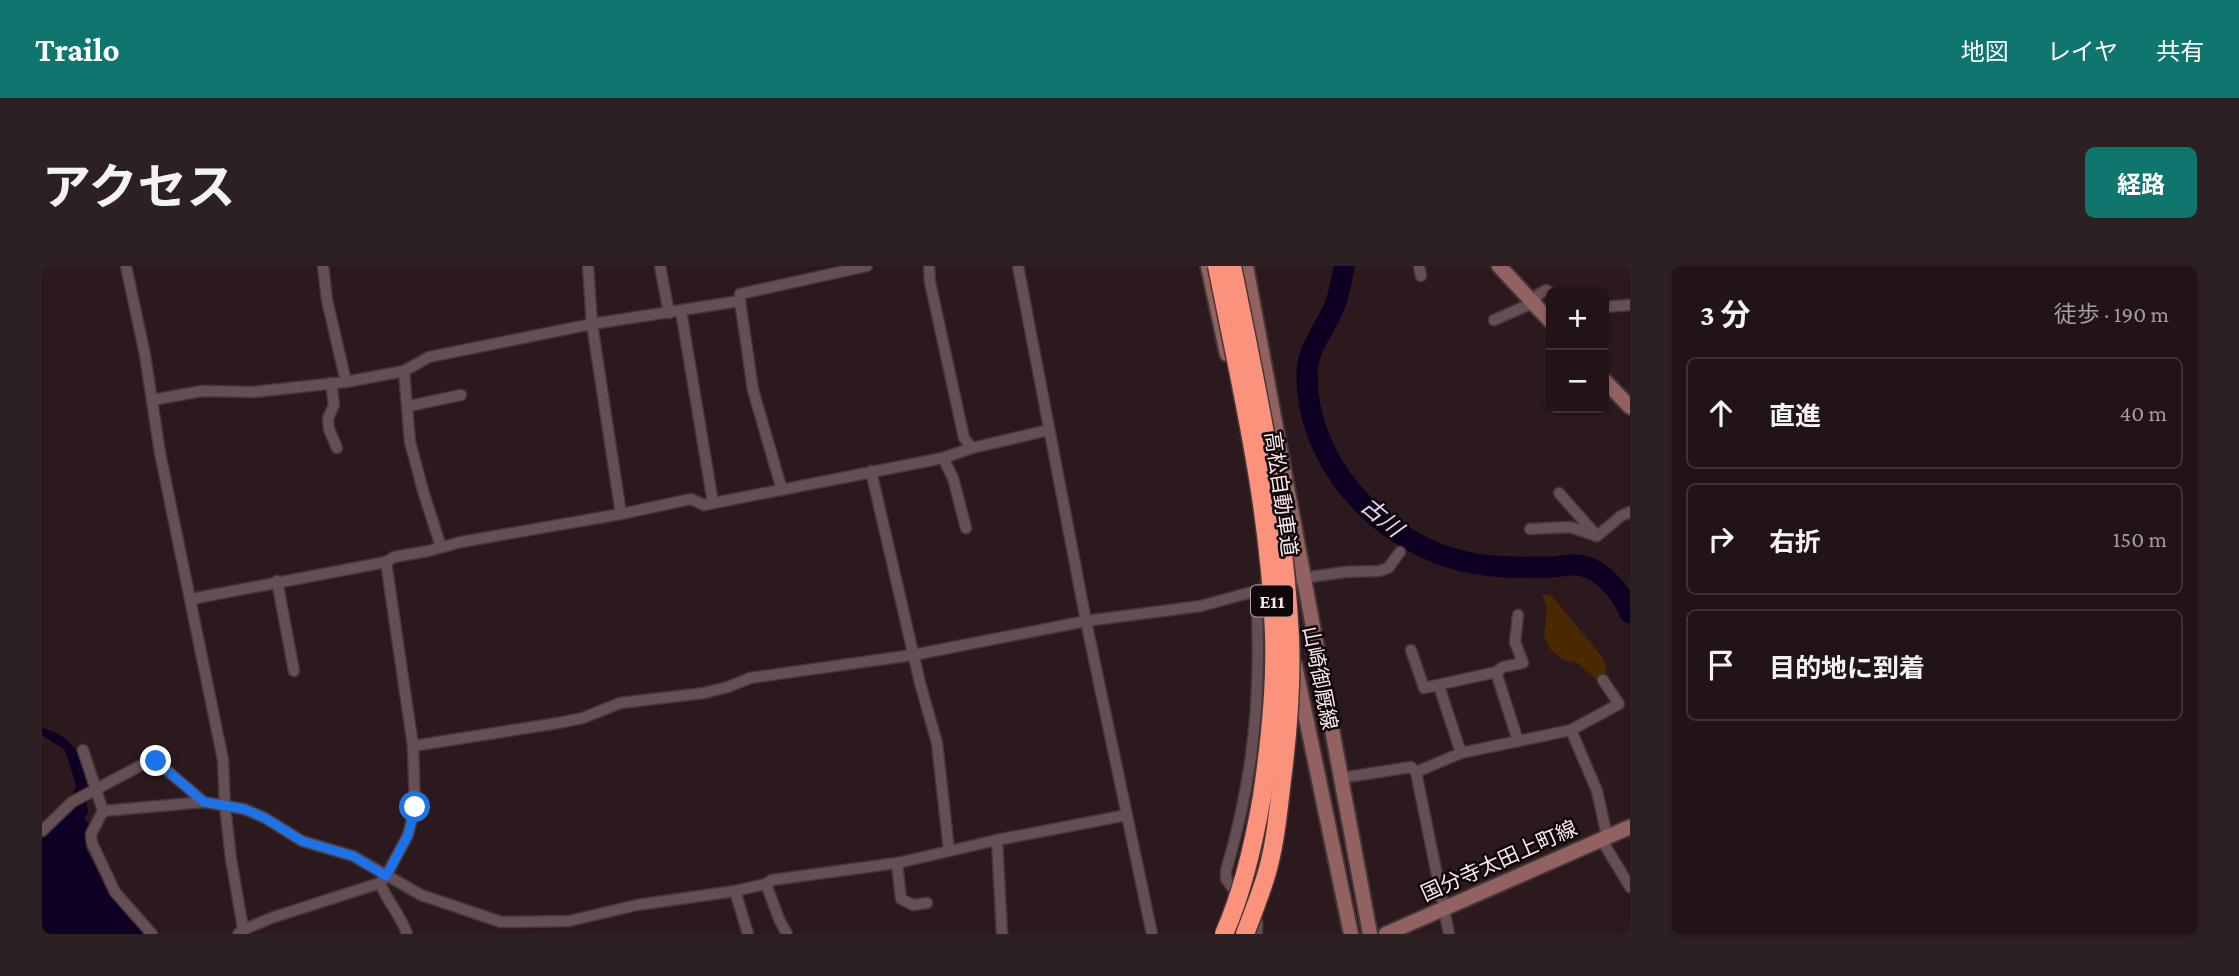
<!DOCTYPE html>
<html lang="ja">
<head>
<meta charset="utf-8">
<style>
	:root { --surface:#211316; --page:#2d2023; --text:#f1f3f6; --muted:#a29ea1; --line:#3e3235; --accent:#0f766e }
	body { margin:0; font-family:"Crimson Pro","Noto Sans JP",serif; background:var(--page); color:var(--text) }
	.controls { position:absolute; right:21px; top:21px; display:grid; overflow:hidden; border-radius:10px; box-shadow:0 2px 5px #0004 }
	.controls button { width:63px; height:63px; display:grid; place-items:center; padding:0; border:0; border-bottom:2px solid var(--line); background:var(--surface); color:var(--text); font:35px sans-serif }
	.stop { position:absolute; width:21px; height:21px; margin:-16px; border:5px solid #1a73e8; border-radius:50%; background:#fff }
	.stop.end { background:#1a73e8; border-color:#fff; box-shadow:0 2px 7px #0008 }
	.list { margin:0; padding:0; list-style:none }
	h2 { display:flex; justify-content:space-between; align-items:center; height:91px; margin:0; padding:0 28px; font-size:30px }
	h2 small { font-size:23px; font-weight:400; color:var(--muted) }
	.list li { display:grid; grid-template-columns:46px 1fr auto; gap:21px; align-items:center; box-sizing:border-box; height:112px; margin:0 14px 14px; padding:0 14px; border:2px solid var(--line); border-radius:10px }
	.list b { display:block; font-size:26px; white-space:nowrap }
	.list em { font-size:23px; font-style:normal; color:var(--muted) }
	.icon { flex:none; width:38px; height:38px; fill:none; stroke:currentColor; stroke-width:2; stroke-linecap:round; stroke-linejoin:round }
	.map { position:relative; flex:none; width:1588px; height:668px; overflow:hidden; border-radius:10px }
	header { display:flex; align-items:center; gap:42px; box-sizing:border-box; height:98px; padding:0 35px; background:var(--accent); color:#fff }
	header strong { font-size:33px }
	nav { display:flex; gap:38px; margin-inline-start:auto; font-size:24px }
	.intro { display:flex; align-items:center; justify-content:space-between; box-sizing:border-box; height:168px; padding:0 42px }
	h1 { margin:0; font-size:49px }
	.button { padding:18px 32px; border-radius:10px; background:var(--accent); color:#fff; font-size:24px; font-weight:700 }
	main { display:flex; gap:42px; padding:0 42px }
	aside { flex:1; background:var(--surface); border-radius:10px; box-shadow:0 2px 5px #0004 }
	.map>svg:first-child { display:block }
	.green { fill:#4a2800 }
	.water { fill:#0d0022 }
	.lines { fill:none; stroke-linecap:round; stroke-linejoin:round }
	.river { stroke:#0d0022; stroke-width:21 }
	.street-casing { stroke:#46363a; stroke-width:13 }
	.secondary-casing { stroke:#46363a; stroke-width:18 }
	.street { stroke:#654e54; stroke-width:10 }
	.secondary { stroke:#926260; stroke-width:14 }
	.highway-bridge-casing { stroke:#46363a; stroke-width:21; stroke-linecap:butt }
	.highway-bridge { stroke:#fb927c; stroke-width:18 }
	.route { stroke:#1a73e8; stroke-width:9 }
	.labels { text-anchor:middle; stroke-width:5; stroke-linejoin:round; paint-order:stroke }
	.shield { fill:#0f0709; stroke:#b1a4a8; stroke-width:2 }
	.shield-label { font-size:19px; font-weight:bold; fill:#f7e8ec }
	.street-label { font-size:21px; fill:#f7e8ec; stroke:#0f0709 }
	.water-label { font-size:23px; font-style:italic; fill:#e0d5fb; stroke:#0f0709 }
</style>
</head>
<body>
<header>
<strong>Trailo</strong>
<nav><a>地図</a><a>レイヤ</a><a>共有</a></nav>
</header>
<div class="intro"><h1>アクセス</h1><a class="button">経路</a></div>
<main>
<div class="map">
<svg width="1588" height="668" viewBox="0 0 1588 668">
	<rect width="100%" height="100%" fill="#2c191e"/>
	<polygon class="green" points="1508,328 1561,392 1565,405 1556,415 1535,397 1522,394 1508,383 1502,370 1505,341 1500,329"/>
	<path class="water" d="M0,462c35,9 39,30 48,61l-5,2 3,22 -4,5 6,7 -4,10v14l24,42 12,16 25,27h-105v-96l31,-32 -1,-9 4,-12 -11,-35 -23,-15z"/>
	<g class="lines">
		<path class="river" d="M1302,0c-2,12 -4,25 -8,36 -9,26 -29,44 -29,73 0,99 90,184 186,191 19,2 39,1 58,1 9,0 18,-3 27,-2 24,3 43,27 52,48"/>
		<defs>
			<g id="street">
				<polyline points="84,0 103,89 118,187 181,494 183,540 189,593 202,668"/>
				<polyline points="281,0 285,34 304,116"/>
				<polyline points="546,0 550,58 579,248"/>
				<polyline points="618,0 627,47"/>
				<polyline points="887,0 888,16 922,172 930,182"/>
				<polyline points="976,0 1044,355 1110,668"/>
				<polyline points="1377,0 1379,10"/>
				<polyline points="698,35 711,124 740,224"/>
				<polyline points="1562,41 1588,39"/>
				<polyline points="639,45 671,237"/>
				<polyline points="1452,54 1491,37 1497,28 1504,24 1509,27"/>
				<polyline points="362,105 368,176 382,228 399,281"/>
				<polyline points="289,117 292,139 286,152 287,163 295,182"/>
				<polyline points="110,134 160,125 211,126 304,116 362,105 387,91 550,58 698,35 698,28 825,0"/>
				<polyline points="367,140 419,129"/>
				<polyline points="901,192 911,212 924,262"/>
				<polyline points="829,205 878,417 895,477 907,584"/>
				<polyline points="1517,227 1555,270"/>
				<polyline points="1488,263 1528,261 1555,270 1579,250 1588,246"/>
				<polyline points="235,315 252,405"/>
				<path d="M1214,325c6,99 -2,185 -30,280v8l31,43v12"/>
				<polyline points="149,333 344,296 352,291 386,285 419,276 579,248 649,233 662,239 901,192 930,182 1007,164"/>
				<polyline points="1369,384 1382,422 1454,406 1461,401 1481,397 1473,376 1476,349"/>
				<polyline points="1454,406 1476,475"/>
				<polyline points="1397,420 1419,487"/>
				<polyline points="1529,464 1555,525 1565,570"/>
				<polyline points="371,480 516,457 541,452 578,437 662,427 686,421 708,412 871,389 1044,355 1159,340 1261,312 1303,306 1337,305 1346,302 1358,286"/>
				<polyline points="41,484 61,545 162,536 202,543 223,552 260,575 311,590 379,629 459,656 527,655 595,639 693,625 724,618 730,614 855,597 955,574 1085,549"/>
				<polyline points="1299,512 1369,501 1374,506"/>
				<polyline points="61,545 49,568 50,577 73,626 110,668"/>
				<polyline points="0,565 30,536 107,495 114,495 162,536"/>
				<polyline points="1559,573 1588,621"/>
				<polyline points="955,574 960,668"/>
				<polyline points="855,597 859,633 871,639 885,637"/>
				<path d="M338,617c8,20 21,32 27,51"/>
				<polyline points="724,618 737,653 745,668"/>
				<polyline points="693,625 706,668"/>
				<polyline points="196,668 201,664 229,652 338,617 344,610 366,569 373,541 371,480 344,296"/>
				<polyline points="1407,668 1374,506 1419,487 1529,464 1577,438 1561,414"/>
			</g>
			<g id="secondary">
				<polyline points="1166,0 1185,88"/>
				<polyline points="1204,0 1328,668"/>
				<polyline points="1457,0 1509,56"/>
				<polyline points="1562,114 1588,141"/>
				<polyline points="1253,399 1309,668"/>
				<polyline points="1344,668 1588,561"/>
			</g>
		</defs>
		<use href="#street" class="street-casing"/>
		<use href="#secondary" class="secondary-casing"/>
		<use href="#street" class="street"/>
		<use href="#secondary" class="secondary"/>
		<defs>
			<g id="highway-bridge">
				<path d="M1175,0c24,121 53,243 57,367 2,55 -4,109 -12,163 -8,47 -19,95 -38,138"/>
				<path d="M1190,0c25,123 52,246 58,371 2,48 -2,96 -8,143 -4,33 -7,68 -17,99 -6,19 -13,37 -20,55"/>
			</g>
		</defs>
		<use href="#highway-bridge" class="highway-bridge-casing"/>
		<use href="#highway-bridge" class="highway-bridge"/>
	</g>
	<g class="lines">
		<polyline class="route" points="114,495 162,536 202,543 223,552 260,575 311,590 344,610 366,569 373,541"/>
	</g>
	<g class="labels">
		<rect class="shield" x="1209" y="319.5" width="42" height="31" rx="5"/>
		<g class="shield-label">
			<text x="1230" y="342">E11</text>
		</g>
		<g class="street-label">
			<text transform="translate(1239 228) rotate(82)" y="7">高松自動車道</text>
			<text transform="translate(1278 412) rotate(79)" y="7">山崎御厩線</text>
			<text transform="translate(1457 595) rotate(-24)" y="7">国分寺太田上町線</text>
		</g>
		<g class="water-label">
			<text transform="translate(1340 251) rotate(40)" y="8">古川</text>
		</g>
	</g>
</svg>
<div class="controls">
<button>+</button>
<button>−</button>
</div>
<div class="stop" style="left:373px;top:541px"></div>
<div class="stop end" style="left:114px;top:495px"></div>
</div>
<aside>
<h2>3 分<small>徒歩 · 190 m</small></h2>
<ul class="list">
<li><svg class="icon" aria-label="ahead" viewBox="0 0 24 24"><path d="M12 20V5M6 11l6-6 6 6"/></svg><div><b>直進</b></div><em>40 m</em></li>
<li><svg class="icon" aria-label="right" viewBox="0 0 24 24"><path d="M7 20v-9h11M14 6l5 5-5 5"/></svg><div><b>右折</b></div><em>150 m</em></li>
<li><svg class="icon" aria-label="arrive" viewBox="0 0 24 24"><path d="M6 21V4h12l-3 4 3 4H6"/></svg><div><b>目的地に到着</b></div></li>
</ul>
</aside>
</main>
</body>
</html>
